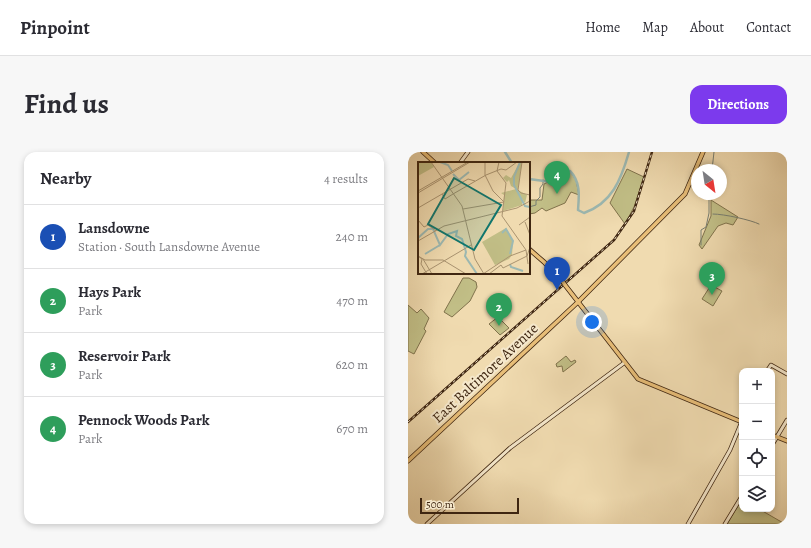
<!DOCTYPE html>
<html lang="en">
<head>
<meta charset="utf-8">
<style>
	:root { --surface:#fff; --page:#f7f7f7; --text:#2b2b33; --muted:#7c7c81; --line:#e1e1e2; --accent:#7c3aed }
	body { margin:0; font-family:Alegreya,serif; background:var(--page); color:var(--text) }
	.controls { position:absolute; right:12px; bottom:12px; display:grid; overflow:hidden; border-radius:8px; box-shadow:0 2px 6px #0003 }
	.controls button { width:36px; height:36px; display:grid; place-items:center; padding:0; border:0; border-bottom:1px solid var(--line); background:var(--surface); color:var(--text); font:20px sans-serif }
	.compass { position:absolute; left:283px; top:12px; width:36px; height:36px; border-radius:50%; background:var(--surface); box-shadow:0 2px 6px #0003; rotate:150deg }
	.scale { position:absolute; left:12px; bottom:10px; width:99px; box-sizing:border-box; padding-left:4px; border:2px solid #3f2611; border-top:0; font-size:11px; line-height:14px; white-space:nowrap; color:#3f2611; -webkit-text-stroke:3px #f5e8cc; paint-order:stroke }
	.you { position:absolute; left:184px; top:170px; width:14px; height:14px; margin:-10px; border:3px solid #fff; border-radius:50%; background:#1a73e8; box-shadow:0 0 0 6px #1a73e833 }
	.badge { display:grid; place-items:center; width:26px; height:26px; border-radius:50%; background:var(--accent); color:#fff; font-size:13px; font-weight:700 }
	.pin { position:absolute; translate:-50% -33px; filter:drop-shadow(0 1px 2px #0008) }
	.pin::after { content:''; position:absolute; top:21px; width:14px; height:12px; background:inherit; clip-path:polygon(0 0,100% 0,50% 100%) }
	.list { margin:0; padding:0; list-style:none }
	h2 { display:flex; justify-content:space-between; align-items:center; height:52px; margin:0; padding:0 16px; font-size:17px }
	h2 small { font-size:13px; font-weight:400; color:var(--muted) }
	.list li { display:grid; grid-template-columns:26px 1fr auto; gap:12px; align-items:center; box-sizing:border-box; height:64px; padding:0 16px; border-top:1px solid var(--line) }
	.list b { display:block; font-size:15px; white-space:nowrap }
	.list p { margin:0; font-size:13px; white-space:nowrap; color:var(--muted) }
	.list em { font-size:13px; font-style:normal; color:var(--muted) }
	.icon { flex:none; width:22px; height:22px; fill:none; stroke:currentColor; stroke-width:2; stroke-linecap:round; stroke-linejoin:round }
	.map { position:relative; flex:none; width:379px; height:372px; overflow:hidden; border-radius:12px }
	header { display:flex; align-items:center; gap:24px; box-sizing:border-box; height:56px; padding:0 20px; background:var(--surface); border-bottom:1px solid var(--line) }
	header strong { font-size:19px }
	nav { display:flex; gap:22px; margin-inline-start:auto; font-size:14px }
	.intro { display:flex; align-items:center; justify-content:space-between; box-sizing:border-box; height:96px; padding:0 24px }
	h1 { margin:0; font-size:28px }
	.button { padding:10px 18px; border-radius:12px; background:var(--accent); color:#fff; font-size:14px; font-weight:700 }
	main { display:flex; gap:24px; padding:0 24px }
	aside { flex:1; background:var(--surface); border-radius:12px; box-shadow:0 2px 6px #0003 }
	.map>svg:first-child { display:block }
	.green { fill:#c1be86; stroke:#80724c }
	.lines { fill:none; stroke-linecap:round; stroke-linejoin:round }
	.stream { stroke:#777e72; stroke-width:1 }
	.river { stroke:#9cb9b3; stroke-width:2.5 }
	.secondary-casing { stroke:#3f2611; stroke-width:4.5 }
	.primary-casing { stroke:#3f2611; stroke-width:5 }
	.secondary { stroke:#f5e8cc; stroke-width:3 }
	.primary { stroke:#e8be78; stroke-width:3.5 }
	.rail-casing { stroke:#3f2611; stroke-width:2.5 }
	.rail { stroke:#f5e8cc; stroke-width:1; stroke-dasharray:3; stroke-linecap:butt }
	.primary-bridge-casing { stroke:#3f2611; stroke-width:5; stroke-linecap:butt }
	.primary-bridge { stroke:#e8be78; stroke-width:3.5 }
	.labels { text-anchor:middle; stroke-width:4; stroke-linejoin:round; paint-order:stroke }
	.street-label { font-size:15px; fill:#3f2611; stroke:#f5e8cc }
	.inset-river { fill:none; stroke:#9cb9b3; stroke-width:2 }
	.inset-road { fill:none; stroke:#a99370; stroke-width:1 }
	.view { fill:#0f766e; fill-opacity:0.15; stroke:#0f766e; stroke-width:2 }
	.inset-edge { fill:none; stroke:#3f2611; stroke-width:2 }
</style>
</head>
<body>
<header>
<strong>Pinpoint</strong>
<nav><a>Home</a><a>Map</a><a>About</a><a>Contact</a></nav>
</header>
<div class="intro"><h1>Find us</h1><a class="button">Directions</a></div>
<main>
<aside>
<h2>Nearby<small>4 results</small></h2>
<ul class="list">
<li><span class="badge" style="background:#1a4fb4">1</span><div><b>Lansdowne</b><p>Station · South Lansdowne Avenue</p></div><em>240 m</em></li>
<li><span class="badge" style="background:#2e9e5b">2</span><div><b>Hays Park</b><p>Park</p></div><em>470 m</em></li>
<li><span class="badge" style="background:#2e9e5b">3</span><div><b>Reservoir Park</b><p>Park</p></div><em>620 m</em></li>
<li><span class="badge" style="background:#2e9e5b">4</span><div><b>Pennock Woods Park</b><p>Park</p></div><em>670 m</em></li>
</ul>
</aside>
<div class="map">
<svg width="379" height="372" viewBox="0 0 379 372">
	<rect width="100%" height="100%" fill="#f0dbb0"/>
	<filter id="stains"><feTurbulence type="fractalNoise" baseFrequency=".005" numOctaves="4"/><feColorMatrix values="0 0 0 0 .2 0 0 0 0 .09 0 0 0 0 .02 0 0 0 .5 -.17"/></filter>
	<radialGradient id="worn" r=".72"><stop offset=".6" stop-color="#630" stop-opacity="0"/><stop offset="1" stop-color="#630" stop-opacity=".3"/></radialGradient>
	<g class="green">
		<polygon points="219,17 236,25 226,55 217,72 202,51"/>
		<polygon points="157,19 162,19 168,28 171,43 163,40 157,51 138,59 134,56 127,61 121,62 121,51 123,48 134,48 136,32 142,29 152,31 154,27 153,22"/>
		<polygon points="303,48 330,65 325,73 318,71 310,74 294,97 291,93 303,64"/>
		<polygon points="55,126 61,126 68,130 69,135 62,149 44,165 36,160"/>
		<polygon points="303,133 314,139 305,154 294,147"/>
		<polygon points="0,153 9,161 13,157 21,166 16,177 18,179 6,202 0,199"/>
		<polygon points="90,165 101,176 92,183 81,172"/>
		<polygon points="158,204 163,210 167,208 168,210 155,220 154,214 149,215 148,212"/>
		<polygon points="334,347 334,357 351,357 377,372 319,372"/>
	</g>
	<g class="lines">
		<g class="stream">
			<polyline points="304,18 306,0"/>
			<polyline points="121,55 128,53 128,49 132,45 132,36 135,32 135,28"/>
			<path d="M305,62c11,0 38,6 46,10"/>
			<polyline points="293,93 293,78 298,75 301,61 301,42"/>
		</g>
		<g class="river">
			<polyline points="97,0 104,11"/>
			<path d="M121,27l30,4 3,-4 -1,-5 4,-3h5c11,11 9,26 8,39l6,3c28,-10 37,-33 45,-61"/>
		</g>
		<defs>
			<g id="secondary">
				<polyline points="52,11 60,0"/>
				<polyline points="359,219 363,213 379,222"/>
				<polyline points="364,293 379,268"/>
				<polyline points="19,372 102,296 216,211"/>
				<polyline points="280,372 322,298 334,269"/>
				<polyline points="317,372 334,344"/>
			</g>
			<g id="primary">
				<polyline points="15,0 27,11"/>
				<polyline points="121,97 136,110 155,130"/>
				<polyline points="157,133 230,227 334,270"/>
				<polyline points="364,283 379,289"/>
				<polyline points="0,309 170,150 277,42 295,0"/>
			</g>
		</defs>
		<use href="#secondary" class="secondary-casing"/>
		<use href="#primary" class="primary-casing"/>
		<use href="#secondary" class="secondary"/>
		<use href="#primary" class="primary"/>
		<defs>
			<polyline id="rail" points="0,270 206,88 226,59 244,0"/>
		</defs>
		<use href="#rail" class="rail-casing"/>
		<use href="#rail" class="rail"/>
		<defs>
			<polyline id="primary-bridge" points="155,130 157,133"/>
		</defs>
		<use href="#primary-bridge" class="primary-bridge-casing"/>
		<use href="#primary-bridge" class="primary-bridge"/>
	</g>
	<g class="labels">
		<g class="street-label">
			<text transform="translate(77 221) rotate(-43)" y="5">East Baltimore Avenue</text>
		</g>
	</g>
	<g transform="translate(10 10)">
		<rect width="112" height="112" fill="#f0dbb0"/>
		<path d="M0,0h13l3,5 -16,9zM102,0h2l-4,28 9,5 -2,8 -3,-4v6l-19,6 1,-16 -3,-2 15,-4 -5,-3 -2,-6 -2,2 -4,-4 3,-3 5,3zM88,66l7,13 -1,14 -3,4 -14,6 -13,-23z" fill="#c1be86"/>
		<path class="inset-river" d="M22,0l8,3 4,6M102,0l-6,15v8l11,21 5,1M35,12l6,6 10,-8M84,71l4,-4 7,12 -3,13M0,76l10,-9h5l7,16 8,-11 9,-3 -1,5 6,3 4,13 -1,4 12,18M7,92l15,-9M92,102l1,3 12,4"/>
		<path class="inset-road" d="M13,0l31,44 13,53 9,15M67,0v13l8,16 11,11M72,0h15M81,0l-2,9 9,12 -4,33 24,34 2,14M104,0l-4,28 3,3 9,2M31,28l19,-11 7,2M0,29l50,-29M0,31l52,-31M24,32l3,5 8,-5M35,32l33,-19 15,-6 5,1 11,-8M0,46l31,-18M45,47l41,-7M0,58l6,7 4,-2 8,6M107,60l5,13M101,63l11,-8M0,79l26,-15 73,-18 13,-7M0,94l7,4h18l23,14M0,94l4,3 -1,5 6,10M5,97l9,15M4,112l49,-29M65,112l27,-18 16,-6M71,112l12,-9 2,3 24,-12 3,-9"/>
		<path class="view" d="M36,16l47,27 -27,45 -46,-26z"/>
		<rect width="112" height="112" class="inset-edge"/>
	</g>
	<rect width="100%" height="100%" filter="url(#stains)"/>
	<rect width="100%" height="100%" fill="url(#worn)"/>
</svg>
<div class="controls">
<button>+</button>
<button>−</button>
<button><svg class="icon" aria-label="locate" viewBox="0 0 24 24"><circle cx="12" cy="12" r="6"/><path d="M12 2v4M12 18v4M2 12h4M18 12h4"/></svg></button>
<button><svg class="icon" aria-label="layers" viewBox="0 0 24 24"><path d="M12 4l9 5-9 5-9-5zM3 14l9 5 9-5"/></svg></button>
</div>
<svg class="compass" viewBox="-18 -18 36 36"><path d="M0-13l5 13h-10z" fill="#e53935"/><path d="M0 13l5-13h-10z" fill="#7c7c81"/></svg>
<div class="scale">500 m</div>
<div class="you"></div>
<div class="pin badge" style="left:149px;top:138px;background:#1a4fb4">1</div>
<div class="pin badge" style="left:91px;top:174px;background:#2e9e5b">2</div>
<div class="pin badge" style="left:304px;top:143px;background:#2e9e5b">3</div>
<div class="pin badge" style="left:149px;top:42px;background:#2e9e5b">4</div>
</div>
</main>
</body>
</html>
